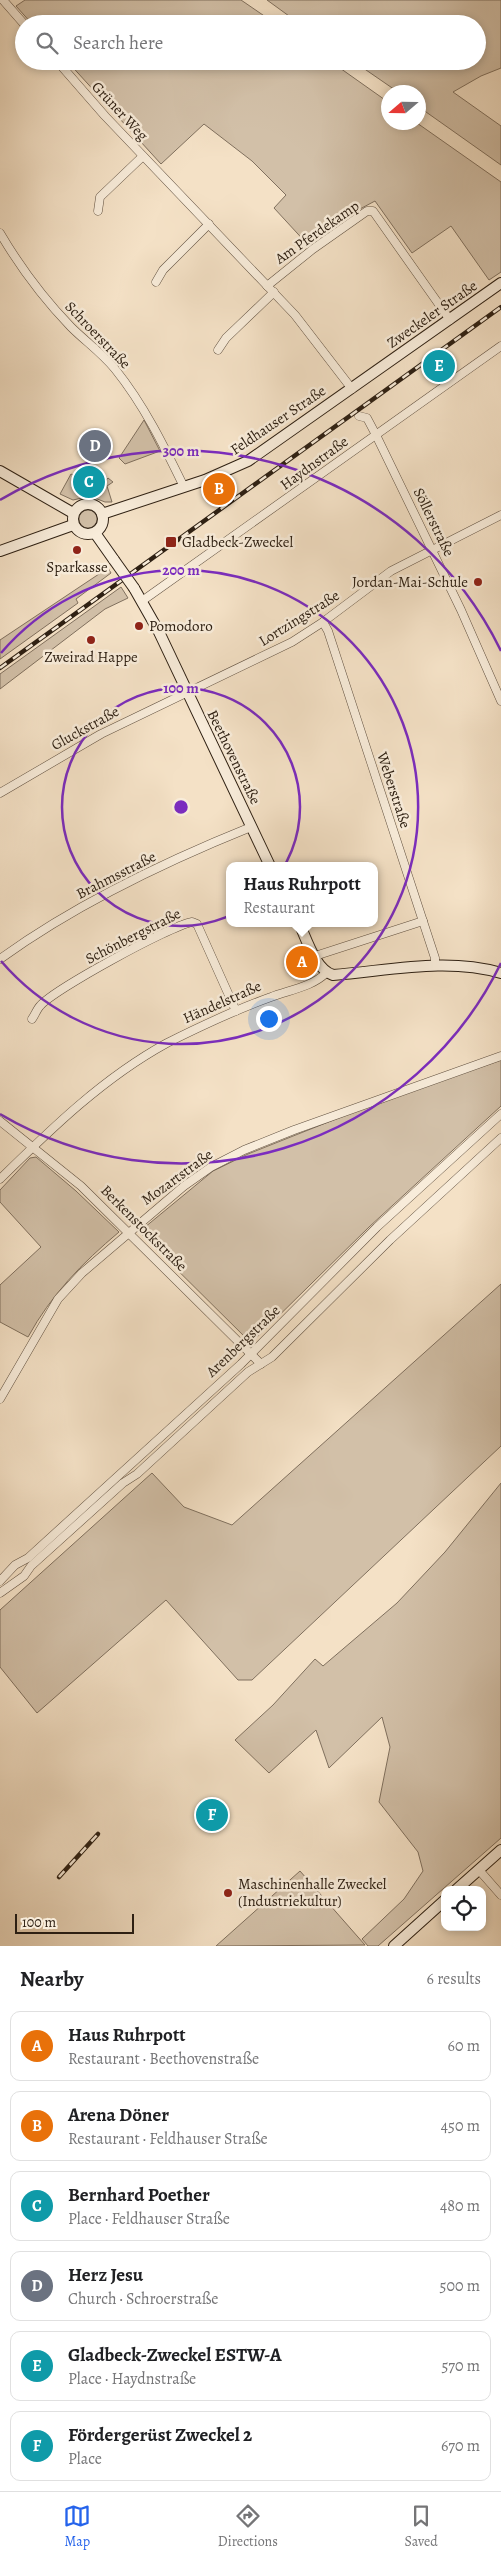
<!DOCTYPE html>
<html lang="en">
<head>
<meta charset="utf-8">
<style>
	:root { --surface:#fff; --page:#f2f2f2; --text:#202124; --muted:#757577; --line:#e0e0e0; --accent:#2563eb }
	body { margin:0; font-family:Alegreya,serif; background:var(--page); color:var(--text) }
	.controls { position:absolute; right:15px; bottom:15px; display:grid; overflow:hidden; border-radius:10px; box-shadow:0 2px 8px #0003 }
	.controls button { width:45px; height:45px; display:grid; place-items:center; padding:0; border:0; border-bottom:1px solid var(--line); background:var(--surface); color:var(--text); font:25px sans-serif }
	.compass { position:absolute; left:381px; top:85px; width:45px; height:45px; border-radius:50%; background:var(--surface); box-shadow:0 2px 8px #0003; rotate:250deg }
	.scale { position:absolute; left:15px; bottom:12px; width:119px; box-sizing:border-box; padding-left:5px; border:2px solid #2e2013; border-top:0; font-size:14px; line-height:18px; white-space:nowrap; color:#2e2013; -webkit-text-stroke:4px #f8ecda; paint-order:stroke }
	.you { position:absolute; left:268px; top:1018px; width:18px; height:18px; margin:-12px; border:4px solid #fff; border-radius:50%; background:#1a73e8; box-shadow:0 0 0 8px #1a73e833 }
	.badge { display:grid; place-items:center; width:32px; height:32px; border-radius:50%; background:var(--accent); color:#fff; font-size:16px; font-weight:700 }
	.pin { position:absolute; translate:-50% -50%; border:2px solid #fff; box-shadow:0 1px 5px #0006 }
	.popup { position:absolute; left:226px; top:862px; width:152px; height:65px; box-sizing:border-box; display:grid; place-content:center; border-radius:10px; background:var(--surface); filter:drop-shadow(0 1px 4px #0005); font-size:16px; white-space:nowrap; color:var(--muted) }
	.popup b { font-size:19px; color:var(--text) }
	.popup::after { content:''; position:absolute; left:50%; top:100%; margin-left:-10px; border:10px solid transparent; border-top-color:var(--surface) }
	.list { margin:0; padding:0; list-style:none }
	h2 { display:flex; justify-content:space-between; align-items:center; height:65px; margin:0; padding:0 20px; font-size:21px }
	h2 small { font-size:16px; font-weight:400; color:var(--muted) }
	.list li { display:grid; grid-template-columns:32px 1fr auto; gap:15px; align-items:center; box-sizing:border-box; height:70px; margin:0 10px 10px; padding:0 10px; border:1px solid var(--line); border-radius:10px }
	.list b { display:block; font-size:19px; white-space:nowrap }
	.list p { margin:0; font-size:16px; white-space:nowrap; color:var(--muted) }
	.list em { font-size:16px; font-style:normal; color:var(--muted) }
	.icon { flex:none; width:28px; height:28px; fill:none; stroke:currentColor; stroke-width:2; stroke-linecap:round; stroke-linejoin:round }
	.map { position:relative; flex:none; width:501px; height:1946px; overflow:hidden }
	.search { position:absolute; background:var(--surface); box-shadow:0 2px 8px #0003; left:15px; right:15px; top:15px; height:55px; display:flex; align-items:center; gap:12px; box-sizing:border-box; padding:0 18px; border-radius:28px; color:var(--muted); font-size:19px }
	.sheet { height:545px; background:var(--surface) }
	nav { display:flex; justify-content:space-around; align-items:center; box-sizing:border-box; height:70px; border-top:1px solid var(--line); background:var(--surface); font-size:14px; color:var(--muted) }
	nav a { display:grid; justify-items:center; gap:2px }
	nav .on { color:var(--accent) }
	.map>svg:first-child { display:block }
	.green { fill:#d2c0a8; stroke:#80705e }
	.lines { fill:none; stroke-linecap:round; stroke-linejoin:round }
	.street-casing { stroke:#605040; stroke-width:9 }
	.secondary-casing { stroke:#2e2013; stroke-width:12 }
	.street { stroke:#f8ecda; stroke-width:8 }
	.secondary { stroke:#f8ecda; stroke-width:10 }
	.rail-casing { stroke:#2e2013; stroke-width:4.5 }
	.rail { stroke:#f8ecda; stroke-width:2.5; stroke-dasharray:8; stroke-linecap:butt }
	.secondary-bridge-casing { stroke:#2e2013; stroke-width:12; stroke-linecap:butt }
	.secondary-bridge { stroke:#f8ecda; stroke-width:10 }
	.ring { fill:none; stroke:#7b2cbf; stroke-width:2.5 }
	.poi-dot { fill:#8f2418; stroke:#f8ecda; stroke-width:2 }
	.labels { text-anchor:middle; stroke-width:5; stroke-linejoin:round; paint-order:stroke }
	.street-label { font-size:15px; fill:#2e2013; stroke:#f8ecda }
	.poi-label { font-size:15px; fill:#2e2013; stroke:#f8ecda; text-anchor:start }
	.centre { fill:#7b2cbf; stroke:#f8ecda; stroke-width:2.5 }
	.ring-label { font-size:15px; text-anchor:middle; font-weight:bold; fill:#7b2cbf; stroke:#f8ecda; stroke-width:5; stroke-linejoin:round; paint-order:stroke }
</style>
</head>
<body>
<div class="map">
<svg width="501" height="1946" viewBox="0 0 501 1946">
	<rect width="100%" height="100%" fill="#f4e1c6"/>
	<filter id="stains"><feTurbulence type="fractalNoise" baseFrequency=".004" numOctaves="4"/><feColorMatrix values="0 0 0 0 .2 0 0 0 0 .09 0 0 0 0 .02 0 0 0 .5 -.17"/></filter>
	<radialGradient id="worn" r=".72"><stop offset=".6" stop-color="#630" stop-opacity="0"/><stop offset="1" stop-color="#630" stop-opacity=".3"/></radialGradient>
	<g class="green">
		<polygon points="25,0 241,0 276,24 32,24 16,6"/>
		<polygon points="267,0 501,0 501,68 481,76 453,92 501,126 501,165 419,107 418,92 398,92 353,61 477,61 477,24 300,24"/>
		<polygon points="67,61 330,61 388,102 388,122 417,123 501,182 501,272 489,280 451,226 412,253 375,201 358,210 309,246 274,208 286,195 252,161 204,124 161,164"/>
		<polygon points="144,420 160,451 125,464 119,458"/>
		<polygon points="71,474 77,477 79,484 88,486 86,497 73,500 60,494"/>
		<polygon points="108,478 113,482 107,486 112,502 105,502 92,497 93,487 102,485"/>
		<circle cx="88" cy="519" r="9"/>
		<polygon points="108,568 111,573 76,599 78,603 0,659 0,640"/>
		<polygon points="121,587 128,598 105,609 0,689 0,674"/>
		<polygon points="501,1060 501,1106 369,1227 251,1343 139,1232 213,1171 248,1154 371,1105"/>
		<path d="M36,1157l40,34 43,41c-37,31 -68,63 -91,105l-28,-15v-37l41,-38 -41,-45v-12l30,-32z"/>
		<polygon points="501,1284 501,1446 252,1680 238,1680 166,1600 37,1713 0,1667 0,1610 152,1473 184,1507 232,1525"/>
		<polygon points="501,1483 501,1838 378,1946 368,1946 362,1939 404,1899 423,1871 418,1852 379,1802 390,1747 382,1717 329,1768 316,1730 269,1773 235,1740 273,1705 315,1659 323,1666 397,1603 445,1552"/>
		<polygon points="300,1871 365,1945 216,1946"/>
	</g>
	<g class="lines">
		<defs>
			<g id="street">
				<polyline points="3,0 24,24"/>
				<polyline points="57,61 105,116 295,315 352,389"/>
				<polyline points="98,211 100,197 143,156"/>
				<path d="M0,233c20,34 43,65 71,94 14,14 31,26 44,42 29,36 49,77 69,118"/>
				<polyline points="156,282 163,270 209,224"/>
				<polyline points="267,286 313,249 367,211 373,211 450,320"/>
				<polyline points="218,350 226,338 274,292"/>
				<polyline points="359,416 367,418 376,435 461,610 501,701"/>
				<polyline points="142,601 501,346"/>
				<polyline points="323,622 328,631 435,958 435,966"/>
				<polyline points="0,793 101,734 292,642 323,622 391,571 501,515"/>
				<polyline points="315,956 423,921"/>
				<path d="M0,959c76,-55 164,-97 251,-132"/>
				<path d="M32,1019c3,-4 5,-10 8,-13 13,-16 130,-80 152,-84l5,2 39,87"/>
				<polyline points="0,1121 81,1186 261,1364"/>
				<path d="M0,1179c51,-50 103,-101 167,-136 34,-17 68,-33 104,-46 18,-7 41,-10 55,-24"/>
				<polyline points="0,1399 58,1299 82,1273 184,1186 211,1167 244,1150 294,1130 501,1056"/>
				<polyline points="0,1581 15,1565 28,1558 241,1364 377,1227 501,1114"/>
				<polyline points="0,1593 24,1576 31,1566 123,1483 137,1474 248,1372 272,1357 390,1240 501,1138"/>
				<polyline points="479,1870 501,1895"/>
			</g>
			<g id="secondary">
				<polyline points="0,471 73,513"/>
				<circle cx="88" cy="519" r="15"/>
				<polyline points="102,514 205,480 248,461 501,283"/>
				<polyline points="95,533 114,560"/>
				<polyline points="0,551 73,525"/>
				<polyline points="134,588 159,632 270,866"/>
				<path d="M299,923c8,17 16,46 34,52 55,-4 113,-18 168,-2"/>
				<polyline points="456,1890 501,1850"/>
				<polyline points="394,1946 445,1900"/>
			</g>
		</defs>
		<use href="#street" class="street-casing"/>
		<use href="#secondary" class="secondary-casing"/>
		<use href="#street" class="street"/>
		<use href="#secondary" class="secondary"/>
		<defs>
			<g id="rail">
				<polyline points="0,668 501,307"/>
				<polyline points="59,1877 98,1834"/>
			</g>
		</defs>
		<use href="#rail" class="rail-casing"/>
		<use href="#rail" class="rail"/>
		<defs>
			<polyline id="secondary-bridge" points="114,560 134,588"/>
		</defs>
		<use href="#secondary-bridge" class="secondary-bridge-casing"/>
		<use href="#secondary-bridge" class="secondary-bridge"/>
	</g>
	<g class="ring">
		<circle cx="181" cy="807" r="119"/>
		<path d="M1 653A237 237 0 1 1 1 961"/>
		<path d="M501 963A356 356 0 0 1 0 1114M0 500A356 356 0 0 1 501 651"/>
	</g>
	<g class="poi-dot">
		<rect x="165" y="536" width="12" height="12" rx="2.5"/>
		<circle cx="77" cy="550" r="5"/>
		<circle cx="478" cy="582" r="5"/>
		<circle cx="139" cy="626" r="5"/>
		<circle cx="91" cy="640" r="5"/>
		<circle cx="228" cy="1893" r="5"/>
	</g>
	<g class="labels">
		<g class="street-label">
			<text transform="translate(120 111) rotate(47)" y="5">Grüner Weg</text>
			<text transform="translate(317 232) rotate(-35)" y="5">Am Pferdekamp</text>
			<text transform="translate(432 314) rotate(-35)" y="5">Zweckeler Straße</text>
			<text transform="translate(98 335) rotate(46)" y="5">Schroerstraße</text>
			<text transform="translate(278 420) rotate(-34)" y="5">Feldhauser Straße</text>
			<text transform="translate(314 463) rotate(-36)" y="5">Haydnstraße</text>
			<text transform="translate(434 522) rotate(64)" y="5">Söllerstraße</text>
			<text transform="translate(299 618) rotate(-32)" y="5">Lortzingstraße</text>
			<text transform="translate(85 728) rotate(-29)" y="5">Gluckstraße</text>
			<text transform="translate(234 757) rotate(64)" y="5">Beethovenstraße</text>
			<text transform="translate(394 790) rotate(72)" y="5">Weberstraße</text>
			<text transform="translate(116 875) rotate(-27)" y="5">Brahmsstraße</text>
			<text transform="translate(133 936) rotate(-27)" y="5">Schönbergstraße</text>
			<text transform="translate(222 1002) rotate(-24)" y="5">Händelstraße</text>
			<text transform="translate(177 1177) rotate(-36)" y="5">Mozartstraße</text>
			<text transform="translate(144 1228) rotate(45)" y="5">Berkenstockstraße</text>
			<text transform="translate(243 1341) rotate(-44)" y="5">Arenbergstraße</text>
		</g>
		<g class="poi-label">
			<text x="182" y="547">Gladbeck-Zweckel</text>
			<text x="77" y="572" text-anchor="middle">Sparkasse</text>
			<text x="468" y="587" text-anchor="end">Jordan-Mai-Schule</text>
			<text x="149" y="631">Pomodoro</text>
			<text x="91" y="662" text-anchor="middle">Zweirad Happe</text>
			<text x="238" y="1889">Maschinenhalle Zweckel<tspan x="238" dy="17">(Industriekultur)</tspan></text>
		</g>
	</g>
	<circle cx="181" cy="807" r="8" class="centre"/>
	<g class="ring-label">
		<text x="181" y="456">300 m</text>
		<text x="181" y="575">200 m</text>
		<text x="181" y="693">100 m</text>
	</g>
	<rect width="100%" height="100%" filter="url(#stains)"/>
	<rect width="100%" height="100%" fill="url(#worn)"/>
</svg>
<div class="controls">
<button><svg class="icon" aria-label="locate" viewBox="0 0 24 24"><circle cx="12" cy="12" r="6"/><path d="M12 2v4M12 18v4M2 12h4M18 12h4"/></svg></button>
</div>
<svg class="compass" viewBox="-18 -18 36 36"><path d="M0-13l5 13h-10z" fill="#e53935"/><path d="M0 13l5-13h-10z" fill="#757577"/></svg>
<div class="scale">100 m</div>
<div class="you"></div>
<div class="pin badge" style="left:302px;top:962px;background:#e8710a">A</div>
<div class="popup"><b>Haus Ruhrpott</b>Restaurant</div>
<div class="pin badge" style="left:219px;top:489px;background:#e8710a">B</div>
<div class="pin badge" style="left:89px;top:482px;background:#0f9aa8">C</div>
<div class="pin badge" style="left:95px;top:446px;background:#6b7280">D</div>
<div class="pin badge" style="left:439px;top:366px;background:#0f9aa8">E</div>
<div class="pin badge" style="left:212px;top:1815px;background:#0f9aa8">F</div>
<div class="search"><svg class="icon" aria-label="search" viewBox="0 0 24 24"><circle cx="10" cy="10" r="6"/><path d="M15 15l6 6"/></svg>Search here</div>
</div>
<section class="sheet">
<h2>Nearby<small>6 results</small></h2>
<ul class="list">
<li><span class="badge" style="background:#e8710a">A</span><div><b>Haus Ruhrpott</b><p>Restaurant · Beethovenstraße</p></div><em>60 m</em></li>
<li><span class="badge" style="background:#e8710a">B</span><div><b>Arena Döner</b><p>Restaurant · Feldhauser Straße</p></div><em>450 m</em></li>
<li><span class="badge" style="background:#0f9aa8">C</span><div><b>Bernhard Poether</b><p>Place · Feldhauser Straße</p></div><em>480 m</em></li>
<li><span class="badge" style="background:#6b7280">D</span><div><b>Herz Jesu</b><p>Church · Schroerstraße</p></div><em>500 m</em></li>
<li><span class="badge" style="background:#0f9aa8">E</span><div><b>Gladbeck-Zweckel ESTW-A</b><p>Place · Haydnstraße</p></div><em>570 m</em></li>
<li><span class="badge" style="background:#0f9aa8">F</span><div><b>Fördergerüst Zweckel 2</b><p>Place</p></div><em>670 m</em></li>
</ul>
</section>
<nav>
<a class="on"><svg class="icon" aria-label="map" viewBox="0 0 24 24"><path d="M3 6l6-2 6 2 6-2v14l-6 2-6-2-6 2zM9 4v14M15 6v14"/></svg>Map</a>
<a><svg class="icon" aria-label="directions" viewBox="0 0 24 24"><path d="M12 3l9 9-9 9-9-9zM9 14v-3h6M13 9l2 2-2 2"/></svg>Directions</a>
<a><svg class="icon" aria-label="saved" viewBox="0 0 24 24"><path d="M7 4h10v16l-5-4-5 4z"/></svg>Saved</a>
</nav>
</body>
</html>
